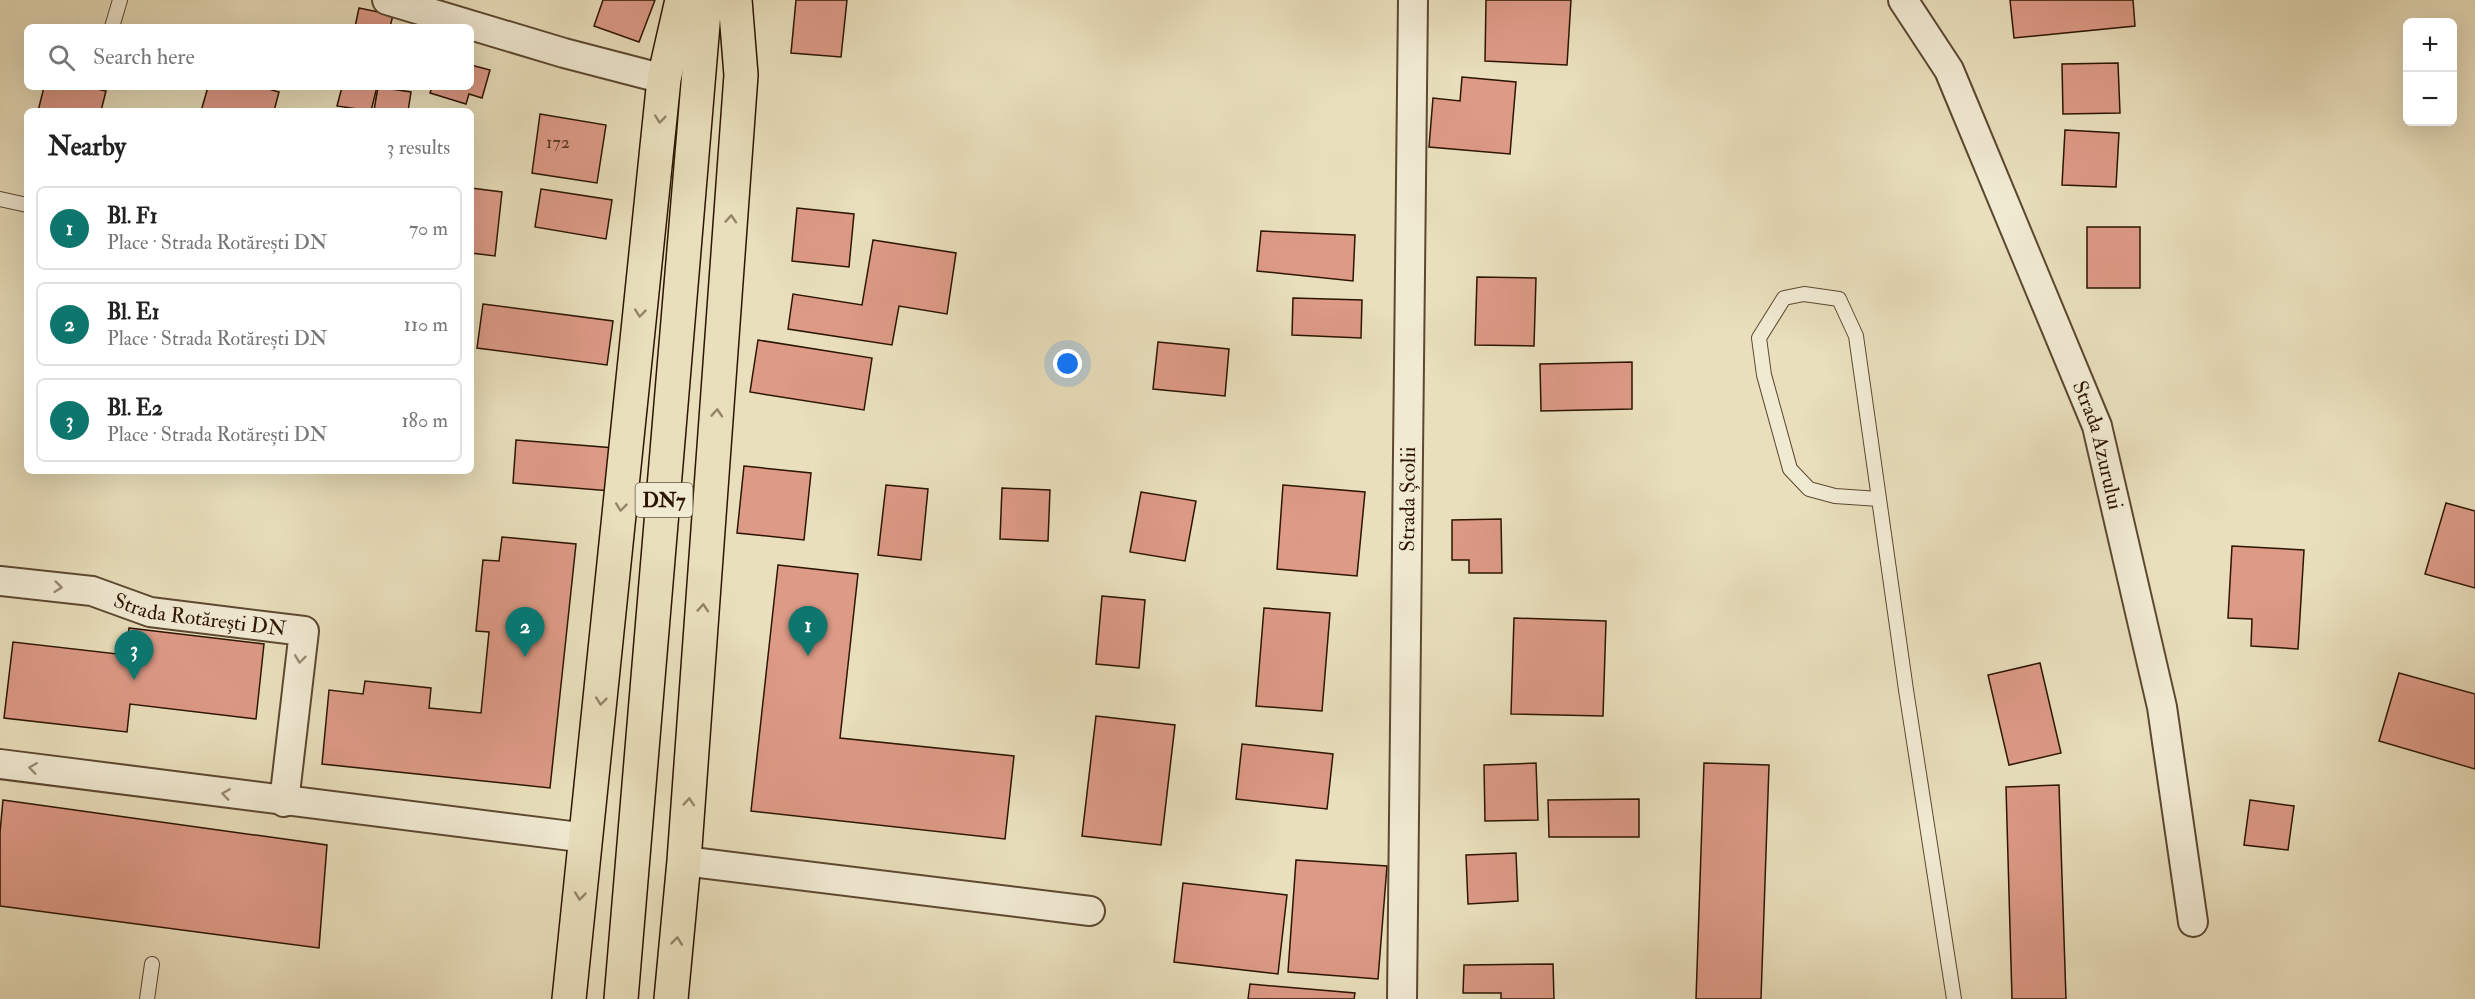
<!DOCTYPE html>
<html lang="en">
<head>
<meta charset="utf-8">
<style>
	:root { --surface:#fff; --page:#f2f2f2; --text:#222; --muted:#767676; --line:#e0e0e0; --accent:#0f766e }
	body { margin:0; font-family:"IM FELL Double Pica",serif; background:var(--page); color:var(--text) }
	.controls { position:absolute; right:18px; top:18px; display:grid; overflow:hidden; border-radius:9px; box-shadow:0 6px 24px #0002 }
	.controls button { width:54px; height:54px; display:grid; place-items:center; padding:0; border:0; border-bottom:2px solid var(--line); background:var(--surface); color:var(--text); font:30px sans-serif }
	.you { position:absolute; left:1068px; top:364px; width:21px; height:21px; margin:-15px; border:4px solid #fff; border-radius:50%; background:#1a73e8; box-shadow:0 0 0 9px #1a73e833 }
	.badge { display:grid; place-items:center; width:39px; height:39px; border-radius:50%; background:var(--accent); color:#fff; font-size:20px; font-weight:700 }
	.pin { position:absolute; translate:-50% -50px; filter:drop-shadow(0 2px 3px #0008) }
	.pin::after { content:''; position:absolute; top:32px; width:21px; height:18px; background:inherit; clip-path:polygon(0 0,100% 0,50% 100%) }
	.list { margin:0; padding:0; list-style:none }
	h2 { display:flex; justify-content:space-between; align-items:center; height:78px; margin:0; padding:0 24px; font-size:26px }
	h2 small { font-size:20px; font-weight:400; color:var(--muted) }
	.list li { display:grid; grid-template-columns:39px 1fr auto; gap:18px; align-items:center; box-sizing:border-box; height:84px; margin:0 12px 12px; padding:0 12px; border:2px solid var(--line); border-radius:9px }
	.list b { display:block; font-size:22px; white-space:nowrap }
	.list p { margin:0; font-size:20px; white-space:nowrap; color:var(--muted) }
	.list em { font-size:20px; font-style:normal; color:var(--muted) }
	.icon { flex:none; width:33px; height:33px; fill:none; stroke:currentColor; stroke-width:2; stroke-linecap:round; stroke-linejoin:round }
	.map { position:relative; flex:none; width:2475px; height:999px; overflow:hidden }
	.search { position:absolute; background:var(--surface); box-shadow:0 6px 24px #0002; left:24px; top:24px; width:450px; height:66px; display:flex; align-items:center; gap:15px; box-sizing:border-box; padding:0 21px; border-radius:9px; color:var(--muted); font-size:22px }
	.panel { position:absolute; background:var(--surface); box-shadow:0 6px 24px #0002; left:24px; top:108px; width:450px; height:366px; border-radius:9px }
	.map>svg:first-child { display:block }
	.building { fill:#dd9a87; stroke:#2d1501; stroke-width:1.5 }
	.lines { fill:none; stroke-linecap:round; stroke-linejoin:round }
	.lane-casing { stroke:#5c4830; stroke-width:16 }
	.street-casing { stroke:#5c4830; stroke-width:32 }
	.highway-casing { stroke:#2d1501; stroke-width:36 }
	.lane { stroke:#f1ead3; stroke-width:14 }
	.street { stroke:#f1ead3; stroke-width:28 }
	.highway { stroke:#e9dfbc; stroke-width:33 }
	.oneway { stroke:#948468 }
	.oneway2 { stroke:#998a74 }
	.labels { text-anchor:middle; stroke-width:4.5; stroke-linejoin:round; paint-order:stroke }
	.number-label { font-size:18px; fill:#593622 }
	.shield { fill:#f1ead3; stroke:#685540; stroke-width:1.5 }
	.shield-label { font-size:20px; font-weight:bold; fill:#2d1501 }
	.street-label { font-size:21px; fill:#2d1501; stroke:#f1ead3 }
</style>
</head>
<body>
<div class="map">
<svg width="2475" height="999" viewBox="0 0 2475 999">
	<rect width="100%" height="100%" fill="#e9dfbc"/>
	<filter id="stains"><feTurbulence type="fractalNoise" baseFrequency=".00333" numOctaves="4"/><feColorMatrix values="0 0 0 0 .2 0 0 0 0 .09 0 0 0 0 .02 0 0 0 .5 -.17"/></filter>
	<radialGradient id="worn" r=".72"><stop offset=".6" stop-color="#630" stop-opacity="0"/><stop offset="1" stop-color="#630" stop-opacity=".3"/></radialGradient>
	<g class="building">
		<polygon points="603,0 655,0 639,42 594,26"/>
		<polygon points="796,0 847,0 841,57 791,53"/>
		<polygon points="1486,0 1571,0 1567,65 1485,61"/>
		<polygon points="2010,0 2133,0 2135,26 2014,38"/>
		<polygon points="359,8 393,15 390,27 355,27"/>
		<polygon points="2118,63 2120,113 2063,114 2062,64"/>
		<polygon points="471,65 490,70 482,98 469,94 466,104 430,93 432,87 471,87"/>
		<polygon points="1462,77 1516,82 1510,154 1429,147 1433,98 1460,101"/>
		<polygon points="44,87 88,87 106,91 101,111 38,111"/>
		<polygon points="208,87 262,87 279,92 274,111 201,111"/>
		<polygon points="342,87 377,87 371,111 337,106"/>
		<polygon points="378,87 411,92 408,111 374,110"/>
		<polygon points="540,114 606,125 597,183 532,173"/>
		<polygon points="2065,130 2119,133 2116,187 2062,185"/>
		<polygon points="471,188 502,192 495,256 471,253"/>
		<polygon points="541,189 612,200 606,239 535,227"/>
		<polygon points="797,208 854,214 849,267 792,261"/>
		<rect x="2087" y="227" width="53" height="61"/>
		<polygon points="1261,231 1355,235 1353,281 1257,271"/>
		<polygon points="873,240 956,253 947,314 899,306 892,345 788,329 793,294 862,305"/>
		<polygon points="1477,277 1536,278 1534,346 1475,345"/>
		<polygon points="1293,298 1362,300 1361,338 1292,335"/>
		<polygon points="483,304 613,321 607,365 477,348"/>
		<polygon points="758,340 872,358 864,410 750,392"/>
		<polygon points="1158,342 1229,349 1225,396 1153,389"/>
		<polygon points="1632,362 1632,409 1541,411 1540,364"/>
		<polygon points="516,440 615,448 611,491 513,483"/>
		<polygon points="744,466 811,473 804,540 737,533"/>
		<polygon points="886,485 928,489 921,560 878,555"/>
		<polygon points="1283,485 1365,492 1357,576 1277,569"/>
		<polygon points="1002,488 1050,490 1048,541 1000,539"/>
		<polygon points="1141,492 1196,501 1185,561 1130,552"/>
		<polygon points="2446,503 2475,511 2475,588 2425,574"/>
		<polygon points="1501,519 1502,573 1469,573 1469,560 1452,560 1452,520"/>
		<polygon points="502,537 576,544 550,788 322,764 329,690 363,694 365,681 431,688 429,708 481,713 489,632 476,631 483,560 499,561"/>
		<polygon points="2232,546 2304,550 2298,649 2251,646 2252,619 2228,618"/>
		<polygon points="778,565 858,574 840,738 1014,756 1005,839 751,811"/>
		<polygon points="1102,596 1145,600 1139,668 1096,664"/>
		<polygon points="1264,608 1330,613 1322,711 1256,706"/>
		<polygon points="1514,618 1606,621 1603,716 1511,714"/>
		<polygon points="129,628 264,644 256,719 130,704 127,732 4,718 13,642 126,655"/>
		<polygon points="2040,663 2061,753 2009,765 1988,675"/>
		<polygon points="2399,673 2475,694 2475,769 2379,741"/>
		<polygon points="1096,716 1175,725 1161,845 1082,836"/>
		<polygon points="1242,744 1333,754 1327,809 1236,799"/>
		<polygon points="1536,763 1538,820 1485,821 1484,765"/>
		<polygon points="1704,763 1769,765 1761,999 1696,999"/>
		<polygon points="2059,785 2066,999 2012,999 2006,787"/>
		<polygon points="1639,799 1639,837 1549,837 1548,800"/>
		<polygon points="3,800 327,845 319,948 0,906 0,832"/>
		<polygon points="2250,800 2294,806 2288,850 2244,845"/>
		<polygon points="1516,853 1518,901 1468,904 1466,855"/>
		<polygon points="1296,860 1387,866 1378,979 1288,972"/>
		<polygon points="1183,883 1287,895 1278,974 1174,962"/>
		<polygon points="1553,964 1554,999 1501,999 1501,993 1463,993 1464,965"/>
		<polygon points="1250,984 1355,993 1354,999 1248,999"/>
	</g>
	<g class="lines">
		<defs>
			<g id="lane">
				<polyline points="112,27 120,0"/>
				<polyline points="0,199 27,205"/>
				<polyline points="1879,499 1835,496 1809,489 1790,469 1764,375 1759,338 1784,298 1804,294 1839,299 1856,336 1906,690 1954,999"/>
				<polyline points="147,999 152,964"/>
			</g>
			<g id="street">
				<polyline points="387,0 564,53 664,79"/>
				<path id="s1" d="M1903,0l46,70 148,356 65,281 31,215"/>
				<path id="s2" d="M0,581l92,10 58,21 154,19 -20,171"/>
				<polyline points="0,764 587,838"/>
				<polyline points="684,861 1090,911"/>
				<path id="s3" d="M1402,999l11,-999"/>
			</g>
			<g id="highway">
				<polyline points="569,999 664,79 682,0"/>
				<polyline points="621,999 705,0"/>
				<polyline points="671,999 684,861 741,75 735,0"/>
			</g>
		</defs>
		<use href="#lane" class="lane-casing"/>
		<use href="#street" class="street-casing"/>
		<use href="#highway" class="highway-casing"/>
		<use href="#lane" class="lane"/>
		<use href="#street" class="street"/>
		<use href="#highway" class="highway"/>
	</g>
	<defs><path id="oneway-chevron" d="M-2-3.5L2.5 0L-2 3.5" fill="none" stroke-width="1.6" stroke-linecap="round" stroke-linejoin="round" transform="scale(1.5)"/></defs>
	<g class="oneway">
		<use href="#oneway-chevron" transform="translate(660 119) rotate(96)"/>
		<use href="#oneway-chevron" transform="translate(731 219) rotate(-86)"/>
		<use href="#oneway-chevron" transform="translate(640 313) rotate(96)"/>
		<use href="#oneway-chevron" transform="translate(717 413) rotate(-86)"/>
		<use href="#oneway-chevron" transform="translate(621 507) rotate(96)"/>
		<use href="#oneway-chevron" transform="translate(703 608) rotate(-86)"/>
		<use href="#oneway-chevron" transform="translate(601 701) rotate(96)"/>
		<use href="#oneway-chevron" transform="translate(689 802) rotate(-86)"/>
		<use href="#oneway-chevron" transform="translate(580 896) rotate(96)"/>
		<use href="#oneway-chevron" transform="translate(677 941) rotate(-84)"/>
	</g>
	<g class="oneway2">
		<use href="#oneway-chevron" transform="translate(58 587) rotate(6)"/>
		<use href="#oneway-chevron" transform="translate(300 659) rotate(97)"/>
		<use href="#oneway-chevron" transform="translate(33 768) rotate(-172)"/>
		<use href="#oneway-chevron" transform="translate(226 794) rotate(-172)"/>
	</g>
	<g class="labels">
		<g class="number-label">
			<text x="558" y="148">172</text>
		</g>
		<rect class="shield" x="635.5" y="483" width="57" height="34" rx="4.5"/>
		<g class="shield-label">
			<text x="664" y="507">DN7</text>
		</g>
		<g class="street-label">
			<text dy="7" stroke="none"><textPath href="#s1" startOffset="488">Strada Azurului</textPath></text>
			<text dy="7" stroke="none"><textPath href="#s3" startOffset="500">Strada Școlii</textPath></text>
			<text dy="7" stroke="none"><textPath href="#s2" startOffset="204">Strada Rotărești DN</textPath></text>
		</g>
	</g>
	<rect width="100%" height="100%" filter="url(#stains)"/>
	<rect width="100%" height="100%" fill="url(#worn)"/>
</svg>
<div class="controls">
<button>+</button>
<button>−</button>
</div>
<div class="you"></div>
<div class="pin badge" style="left:808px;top:656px">1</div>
<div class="pin badge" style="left:525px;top:657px">2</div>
<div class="pin badge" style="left:134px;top:680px">3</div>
<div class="search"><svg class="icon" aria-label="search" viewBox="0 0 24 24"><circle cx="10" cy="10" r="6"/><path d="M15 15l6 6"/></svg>Search here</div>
<section class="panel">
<h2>Nearby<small>3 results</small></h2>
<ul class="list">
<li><span class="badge">1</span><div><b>Bl. F1</b><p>Place · Strada Rotărești DN</p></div><em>70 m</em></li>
<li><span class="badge">2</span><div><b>Bl. E1</b><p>Place · Strada Rotărești DN</p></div><em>110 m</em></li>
<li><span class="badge">3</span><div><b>Bl. E2</b><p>Place · Strada Rotărești DN</p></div><em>180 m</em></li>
</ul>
</section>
</div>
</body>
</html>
